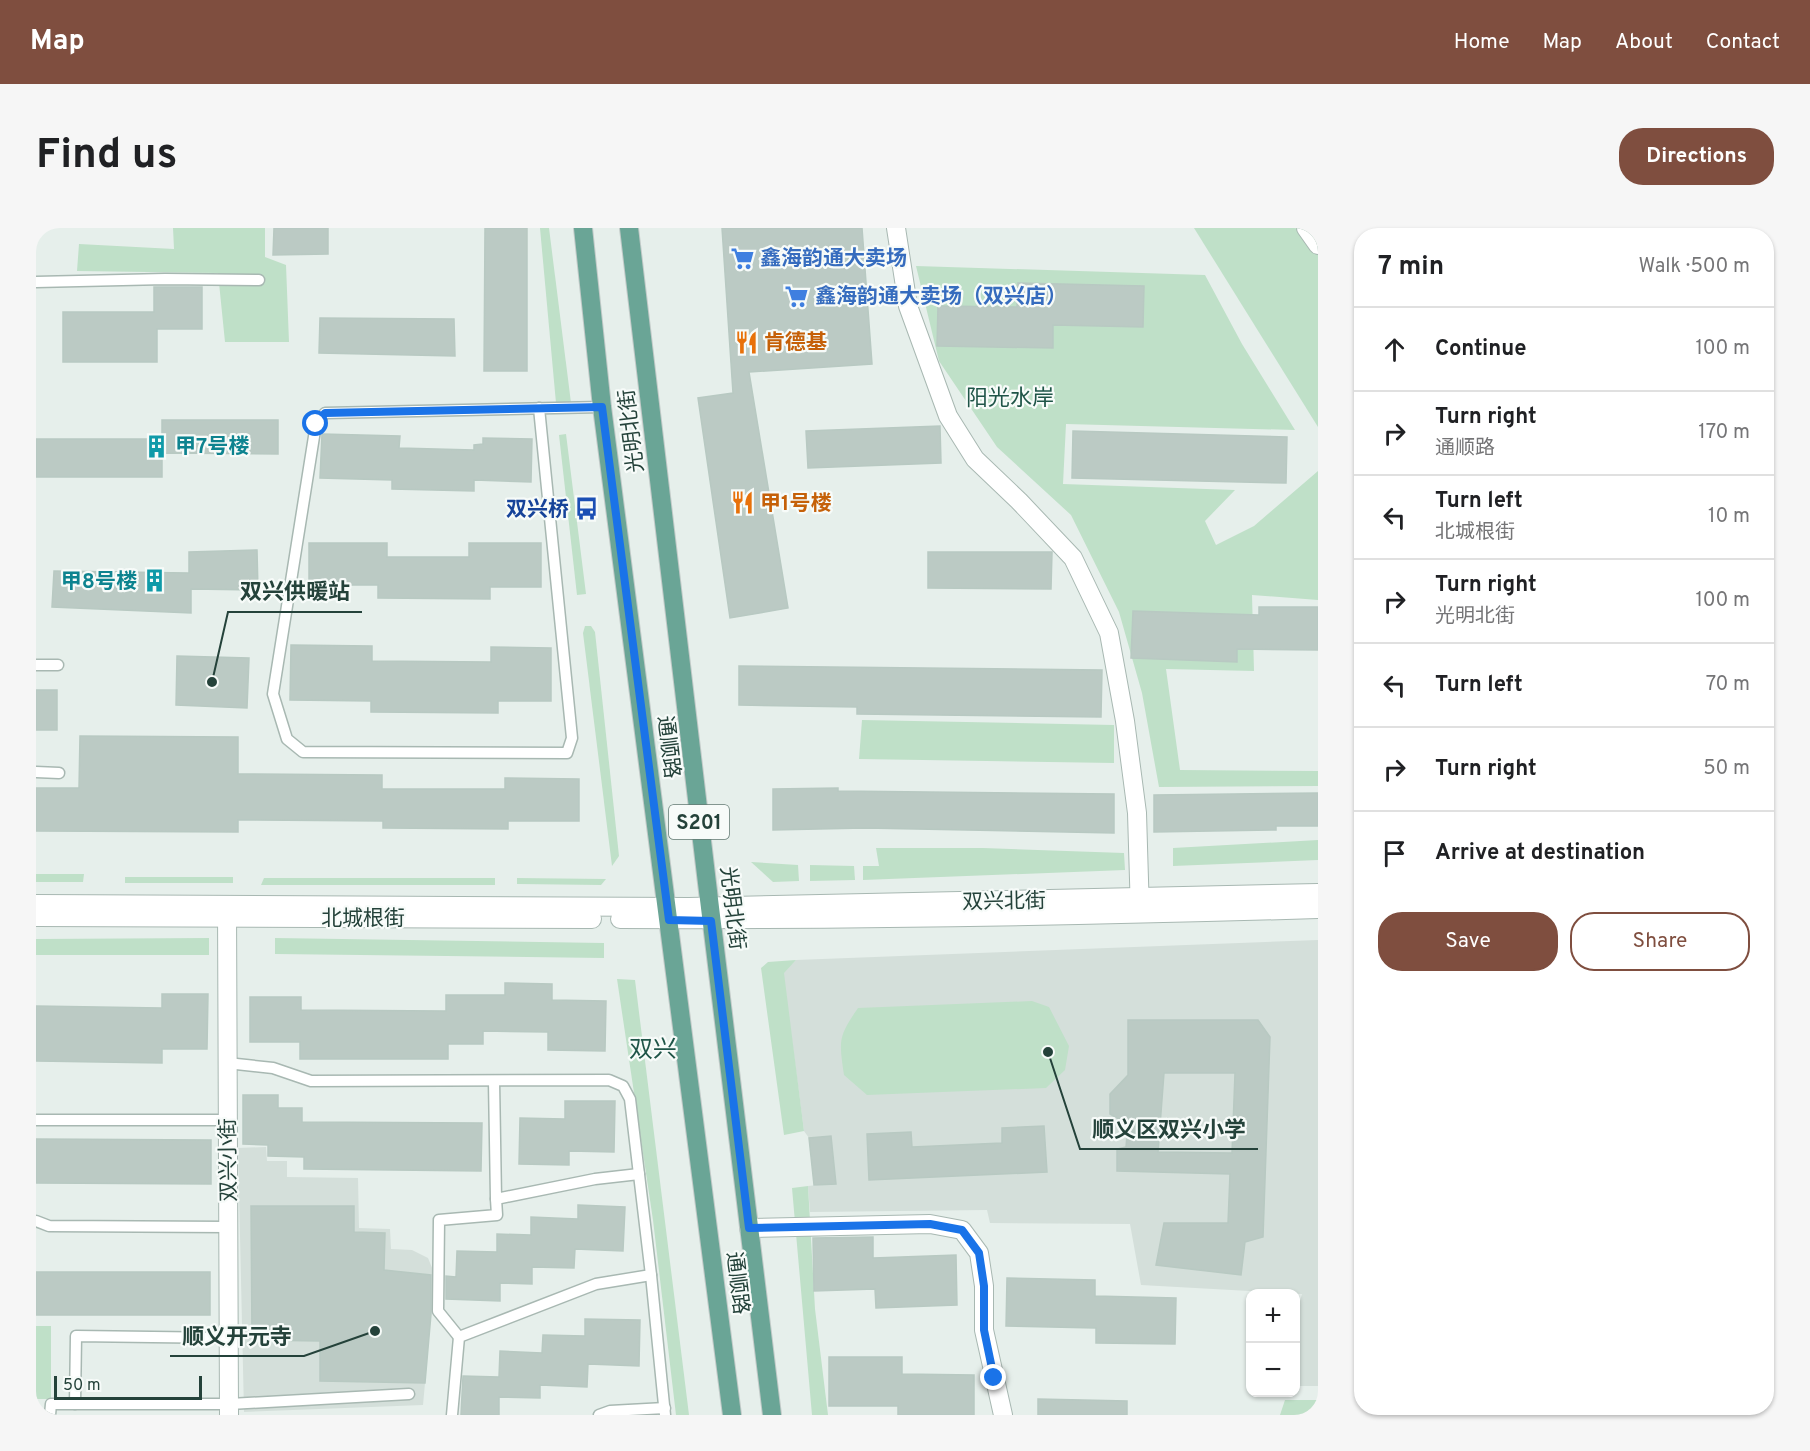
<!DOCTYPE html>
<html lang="en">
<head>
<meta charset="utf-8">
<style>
	:root { --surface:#fff; --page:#f6f6f6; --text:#202124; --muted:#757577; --line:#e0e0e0; --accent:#7f4e3f }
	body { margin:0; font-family:Overpass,"Noto Sans SC",sans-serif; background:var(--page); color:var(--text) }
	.controls { position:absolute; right:18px; bottom:18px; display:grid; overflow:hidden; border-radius:12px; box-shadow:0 2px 4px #0004 }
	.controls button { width:54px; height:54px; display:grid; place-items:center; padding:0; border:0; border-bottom:2px solid var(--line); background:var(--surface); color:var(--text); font:30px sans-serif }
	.scale { position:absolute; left:18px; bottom:15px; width:148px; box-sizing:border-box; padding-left:6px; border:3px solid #24423a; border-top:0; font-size:16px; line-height:21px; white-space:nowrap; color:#24423a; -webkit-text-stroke:4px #f7fbf9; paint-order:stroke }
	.stop { position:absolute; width:18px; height:18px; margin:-14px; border:4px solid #1a73e8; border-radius:50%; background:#fff }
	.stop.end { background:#1a73e8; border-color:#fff; box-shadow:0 2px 6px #0008 }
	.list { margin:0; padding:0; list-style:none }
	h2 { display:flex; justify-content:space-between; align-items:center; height:78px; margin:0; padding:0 24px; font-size:26px }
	h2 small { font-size:20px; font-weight:400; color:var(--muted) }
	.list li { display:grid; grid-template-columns:39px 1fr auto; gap:18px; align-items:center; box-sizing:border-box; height:84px; padding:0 24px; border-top:2px solid var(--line) }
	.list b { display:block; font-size:22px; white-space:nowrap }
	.list p { margin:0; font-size:20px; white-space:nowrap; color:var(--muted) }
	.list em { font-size:20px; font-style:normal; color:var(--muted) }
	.actions { display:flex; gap:12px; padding:18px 24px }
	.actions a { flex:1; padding:14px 0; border:2px solid var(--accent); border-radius:24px; text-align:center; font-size:21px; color:var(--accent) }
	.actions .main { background:var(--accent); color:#fff }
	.icon { flex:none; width:33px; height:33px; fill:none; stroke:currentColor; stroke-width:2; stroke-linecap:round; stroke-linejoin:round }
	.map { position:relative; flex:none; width:1282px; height:1187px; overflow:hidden; border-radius:24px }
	header { display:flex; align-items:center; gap:36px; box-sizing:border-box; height:84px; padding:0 30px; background:var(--accent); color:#fff }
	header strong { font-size:28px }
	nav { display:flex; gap:33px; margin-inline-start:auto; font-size:21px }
	.intro { display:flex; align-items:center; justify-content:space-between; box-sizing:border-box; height:144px; padding:0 36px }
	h1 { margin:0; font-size:42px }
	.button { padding:15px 27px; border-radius:24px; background:var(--accent); color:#fff; font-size:21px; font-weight:700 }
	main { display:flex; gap:36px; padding:0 36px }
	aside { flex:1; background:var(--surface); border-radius:24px; box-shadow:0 2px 4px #0004 }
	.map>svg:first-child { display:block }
	.built { fill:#d4dfda }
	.green { fill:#bfe0c8 }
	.building { fill:#bbcac4; stroke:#b8c9c2; stroke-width:1.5; fill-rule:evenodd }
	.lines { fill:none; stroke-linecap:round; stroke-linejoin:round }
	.service-casing { stroke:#a8b8b2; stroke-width:13 }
	.minor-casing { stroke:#a8b8b2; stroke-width:20 }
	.tertiary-casing { stroke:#a8b8b2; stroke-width:20 }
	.primary-casing { stroke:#c2cac8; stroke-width:20 }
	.service { stroke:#fff; stroke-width:10 }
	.minor { stroke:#fff; stroke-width:18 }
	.tertiary { stroke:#fff; stroke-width:18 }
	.primary { stroke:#6aa596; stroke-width:18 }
	.route { stroke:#1a73e8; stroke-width:8 }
	.labels { text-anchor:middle; stroke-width:4.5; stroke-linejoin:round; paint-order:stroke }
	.shield { fill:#f7fbf9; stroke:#637a73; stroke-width:1.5 }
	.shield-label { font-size:20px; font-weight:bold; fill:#24423a }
	.shop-label { font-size:21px; font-weight:bold; fill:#366cbe; stroke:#f7fbf9; text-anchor:start }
	.food-label { font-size:21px; font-weight:bold; fill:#c56008; stroke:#f7fbf9; text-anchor:start }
	.street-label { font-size:21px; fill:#24423a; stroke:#f7fbf9 }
	.culture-label { font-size:21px; font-weight:bold; fill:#0d838f; stroke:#f7fbf9; text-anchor:start }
	.transit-label { font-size:21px; font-weight:bold; fill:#164399; stroke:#f7fbf9; text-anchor:end }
	.neighbourhood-label { font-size:22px; fill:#1f5548; stroke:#f7fbf9 }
	.quarter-label { font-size:24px; fill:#1f5548; stroke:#f7fbf9 }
	.leader { fill:none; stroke:#24423a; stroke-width:2 }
	.callout-dot { fill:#24423a; stroke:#f7fbf9; stroke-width:2 }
	.callout-label { font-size:22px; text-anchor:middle; font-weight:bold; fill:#24423a; stroke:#f7fbf9; stroke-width:4.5; stroke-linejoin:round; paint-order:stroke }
</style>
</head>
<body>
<header>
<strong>Map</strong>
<nav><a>Home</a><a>Map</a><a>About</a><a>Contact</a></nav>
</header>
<div class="intro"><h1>Find us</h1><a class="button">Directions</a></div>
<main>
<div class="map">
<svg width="1282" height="1187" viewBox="0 0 1282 1187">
	<rect width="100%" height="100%" fill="#e6efeb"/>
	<g class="built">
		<polygon points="1282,712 1282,1158 1260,1158 1260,1087 1266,1066 1105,1057 1094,996 954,995 951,982 774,984 772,958 800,955 795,909 773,910 768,903 747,744 760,732"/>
		<polygon points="230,919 231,933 251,933 251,949 322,950 323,1000 354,1001 355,1021 376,1022 392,1030 399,1047 323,1040 285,1052 284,1153 389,1155 387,1177 208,1184 202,920"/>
	</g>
	<g class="green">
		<polygon points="137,0 229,0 229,29 250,37 253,114 189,114 182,45 41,43 43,16 138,21"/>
		<polygon points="504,0 513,0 535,175 520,175"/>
		<polygon points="1158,0 1282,0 1282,199"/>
		<polygon points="880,38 1169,47 1206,116 1259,202 1030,196 1027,256 1199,262 1169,293 1180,317 1218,298 1282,243 1282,372 1216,367 1218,443 1130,441 1144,542 1282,543 1282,558 1123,559 1106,465 1083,384 1035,287 961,219 903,133"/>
		<polygon points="530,206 550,366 541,367 523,207"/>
		<polygon points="549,398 555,398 559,404 583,628 576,638 547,405"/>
		<polygon points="826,492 1078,497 1078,535 823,531"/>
		<polygon points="1282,612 1282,632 1137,638 1137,620"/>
		<polygon points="840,620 947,620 1088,625 1089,642 827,652 827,638 843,638"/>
		<polygon points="715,634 762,637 763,653 737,654"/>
		<polygon points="774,637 818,638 819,652 774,653"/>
		<polygon points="0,646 48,646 47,654 0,654"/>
		<rect x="89" y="649" width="108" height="6"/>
		<polygon points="228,650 459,650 459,657 225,657"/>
		<polygon points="481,650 570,651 565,657 481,656"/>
		<polygon points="173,710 173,727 0,727 0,711"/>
		<polygon points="239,710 568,715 568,730 239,726"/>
		<polygon points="760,732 748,745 768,903 748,907 725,740 732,734"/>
		<polygon points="581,751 599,752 653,1187 640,1187 617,992"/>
		<path d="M996,773l17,6 20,39 -4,24 -19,18 -179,7 -23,-20c-5,-35 -6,-38 14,-67z"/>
		<polygon points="772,958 779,1081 792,1187 776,1187 756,960"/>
		<rect x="0" y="1098" width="15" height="73"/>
		<polygon points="1249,1172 1282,1172 1282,1187 1244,1187"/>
	</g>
	<g class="building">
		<polygon points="238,0 292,0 292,26 237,27"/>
		<polygon points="449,0 491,0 491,143 448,143"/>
		<polygon points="686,0 826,0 836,136 713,144 752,380 694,390 662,170 697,165"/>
		<polygon points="982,55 1108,58 1107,99 1017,97 1017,120 901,118 902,78 981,79"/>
		<polygon points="118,59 166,59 166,101 121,101 121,134 27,134 27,84 118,84"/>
		<polygon points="284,90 418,91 419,128 283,125"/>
		<polygon points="126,192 242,192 242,226 126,225 126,249 0,249 0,211 126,211"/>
		<polygon points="904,198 905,235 772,240 770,203"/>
		<polygon points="1037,203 1251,209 1250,255 1036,250"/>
		<polygon points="286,206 364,208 363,220 438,222 438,217 447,216 447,210 496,211 495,254 438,252 438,263 356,261 356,252 284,250"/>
		<polygon points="273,315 351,315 351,329 433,329 433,315 505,315 505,359 454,359 454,371 342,370 342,357 273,357"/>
		<polygon points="221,322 222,362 155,361 155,385 16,379 18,343 153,345 153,324"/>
		<polygon points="892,324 1016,324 1015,361 892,360"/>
		<polygon points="1223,379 1282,379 1282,422 1201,421 1201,434 1095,430 1097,383 1223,387"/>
		<polygon points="255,417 336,418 336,433 455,434 455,419 515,420 515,473 462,473 462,485 335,484 335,473 254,472"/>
		<polygon points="141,428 213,430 211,480 140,477"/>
		<polygon points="703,438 1066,442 1065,489 821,486 821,479 703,477"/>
		<rect x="0" y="462" width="21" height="40"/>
		<polygon points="44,508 202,509 202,546 346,547 346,561 469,561 469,550 543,551 543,593 472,593 472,601 347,600 347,593 202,592 202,604 0,603 0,560 43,560"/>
		<polygon points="802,560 802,563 1078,566 1078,605 829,600 737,602 737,561"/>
		<polygon points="1282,565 1282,598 1240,598 1240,602 1118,604 1118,567"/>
		<polygon points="469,755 516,756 516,772 570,773 569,823 512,822 512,804 447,803 447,816 412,816 412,831 264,831 264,814 214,814 214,769 265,769 265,782 410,783 410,767 469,767"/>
		<polygon points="126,766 172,766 171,821 126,821 126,835 0,833 0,778 126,780"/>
		<path d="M1092,792h130l12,17 -7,200 -18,5 -4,33 -85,-10 8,-42h64l2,-49 -113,-3v-22l9,-2 2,-23 -18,-10v-20l18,-19zM1128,845h71l-3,80 -74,-1z"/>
		<polygon points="207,867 242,867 242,880 266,880 266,894 446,895 445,943 268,941 268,929 232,928 232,917 207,916"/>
		<polygon points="529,873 579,873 578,924 533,923 533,937 483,936 484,890 529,891"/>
		<polygon points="1008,898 1011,944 833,952 831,906 875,904 876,919 966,915 966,900"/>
		<polygon points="795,908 800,956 778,957 773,910"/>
		<polygon points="0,911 175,912 175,956 0,955"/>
		<polygon points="542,977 589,979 587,1023 539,1021 538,1040 496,1039 496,1056 464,1055 464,1073 410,1071 410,1048 420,1049 421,1023 461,1024 461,1006 495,1007 495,989 542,991"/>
		<polygon points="215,978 318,978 318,1004 349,1005 348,1042 395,1047 395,1086 389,1155 284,1153 284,1113 216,1112"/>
		<polygon points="837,1009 837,1030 920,1027 921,1077 840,1080 839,1061 778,1063 777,1010"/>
		<rect x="0" y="1044" width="174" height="43"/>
		<polygon points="971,1050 1059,1052 1059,1068 1140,1070 1139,1116 1060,1115 1060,1100 970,1098"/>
		<polygon points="549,1091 604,1092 603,1138 552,1136 551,1159 504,1157 504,1170 463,1169 463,1187 425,1187 427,1148 463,1149 464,1123 506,1125 507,1107 549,1108"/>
		<polygon points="793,1129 866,1129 866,1146 938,1147 938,1187 862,1187 862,1178 793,1178"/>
		<polygon points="1002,1171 1091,1173 1091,1187 1002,1187"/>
	</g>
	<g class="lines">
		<defs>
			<g id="service">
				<polyline points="0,54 129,51 223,52"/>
				<polyline points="503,180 536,510 531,525 267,524 251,511 237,466 280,196 289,185 566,179"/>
				<polyline points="0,437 22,437"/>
				<polyline points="0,544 23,545"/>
				<polyline points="191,835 237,840 275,853 573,852 587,858 594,871 615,1047 629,1187"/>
				<polyline points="458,853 460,971 559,951 603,946"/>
				<polyline points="0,892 191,892"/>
				<polyline points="0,993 13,998 192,999"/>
				<polyline points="423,1109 402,1083 403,992 461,987 460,971"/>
				<polyline points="193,1110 40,1108 39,1176 194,1176 373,1166"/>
				<polyline points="14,1187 15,1176 39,1176"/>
				<polyline points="416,1187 423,1109 560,1056 615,1047"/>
				<polyline points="563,1187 574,1183 629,1180"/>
			</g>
			<g id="minor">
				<polyline points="860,0 872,78 912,188 939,231 983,273 1037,330 1073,405 1089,493 1101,585 1104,685"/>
				<polyline points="191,677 193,1187"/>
				<polyline points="713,1000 894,996 926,1002 943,1025 948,1058 948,1102 967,1187"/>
			</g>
			<g id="tertiary">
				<polyline points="1270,0 1282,17"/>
				<polyline points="0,676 653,679 1282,665"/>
				<polyline points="0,689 556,691"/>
				<path d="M584,691c232,1 465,-3 698,-10"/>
			</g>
			<g id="primary">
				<polyline points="547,0 566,179 696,1187"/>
				<polyline points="593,0 671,655 736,1187"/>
			</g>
		</defs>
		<use href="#service" class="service-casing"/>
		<use href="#minor" class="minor-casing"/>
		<use href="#tertiary" class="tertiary-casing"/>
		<use href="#primary" class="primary-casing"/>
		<use href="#service" class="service"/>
		<use href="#minor" class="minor"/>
		<use href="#tertiary" class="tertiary"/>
		<use href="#primary" class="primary"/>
	</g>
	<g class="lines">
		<polyline class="route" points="280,196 289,185 566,179 633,692 675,693 713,1000 894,996 926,1002 943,1025 948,1058 948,1102 958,1150"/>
	</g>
	<defs>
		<symbol id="supermarket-bare" viewBox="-9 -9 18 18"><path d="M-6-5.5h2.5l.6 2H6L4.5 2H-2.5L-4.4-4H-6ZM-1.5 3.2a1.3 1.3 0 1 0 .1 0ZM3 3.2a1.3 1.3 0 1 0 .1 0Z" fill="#3f7fe0" stroke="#f7fbf9" stroke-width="2.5" paint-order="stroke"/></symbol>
		<symbol id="restaurant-bare" viewBox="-9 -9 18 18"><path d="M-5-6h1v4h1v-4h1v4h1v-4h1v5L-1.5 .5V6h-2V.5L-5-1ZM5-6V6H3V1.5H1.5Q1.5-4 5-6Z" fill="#e8710a" stroke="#f7fbf9" stroke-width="2.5" paint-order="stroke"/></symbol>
		<symbol id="building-bare" viewBox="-9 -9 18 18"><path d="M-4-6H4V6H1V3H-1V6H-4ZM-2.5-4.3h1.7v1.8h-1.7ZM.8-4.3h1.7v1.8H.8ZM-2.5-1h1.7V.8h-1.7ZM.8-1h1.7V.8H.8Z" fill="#0f9aa8" stroke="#f7fbf9" stroke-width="2.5" paint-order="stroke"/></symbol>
		<symbol id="bus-bare" viewBox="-9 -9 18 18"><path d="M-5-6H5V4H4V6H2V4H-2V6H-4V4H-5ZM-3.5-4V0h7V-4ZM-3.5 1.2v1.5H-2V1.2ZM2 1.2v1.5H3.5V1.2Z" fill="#1a4fb4" stroke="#f7fbf9" stroke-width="2.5" paint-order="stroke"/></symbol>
	</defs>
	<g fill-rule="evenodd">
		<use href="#supermarket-bare" x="690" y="14" width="33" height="33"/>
		<use href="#supermarket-bare" x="744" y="52" width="33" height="33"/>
		<use href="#restaurant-bare" x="694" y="98" width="33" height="33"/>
		<use href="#building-bare" x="104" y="202" width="33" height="33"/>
		<use href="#restaurant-bare" x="690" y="258" width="33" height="33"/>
		<use href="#bus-bare" x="534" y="264" width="33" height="33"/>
		<use href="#building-bare" x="102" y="336" width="33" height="33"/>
	</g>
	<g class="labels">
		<rect class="shield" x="633" y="577" width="60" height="34" rx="4.5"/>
		<g class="shield-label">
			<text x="663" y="601">S201</text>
		</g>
		<g class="shop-label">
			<text x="724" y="37">鑫海韵通大卖场</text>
			<text x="779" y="75">鑫海韵通大卖场（双兴店）</text>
		</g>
		<g class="food-label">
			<text x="728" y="121">肯德基</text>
			<text x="724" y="282">甲1号楼</text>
		</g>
		<g class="street-label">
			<text transform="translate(595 203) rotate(-97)" y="7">光明北街</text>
			<text transform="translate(633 519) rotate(83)" y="7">通顺路</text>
			<text transform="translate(968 673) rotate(-1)" y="7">双兴北街</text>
			<text transform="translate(697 680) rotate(83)" y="7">光明北街</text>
			<text x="327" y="697">北城根街</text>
			<text transform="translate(192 932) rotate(-91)" y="7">双兴小街</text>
			<text transform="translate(702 1055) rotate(83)" y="7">通顺路</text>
		</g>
		<g class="culture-label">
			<text x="139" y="225">甲7号楼</text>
			<text x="101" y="360" text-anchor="end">甲8号楼</text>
		</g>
		<g class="transit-label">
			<text x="533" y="288">双兴桥</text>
		</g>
		<g class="neighbourhood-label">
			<text x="974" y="177">阳光水岸</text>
		</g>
		<g class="quarter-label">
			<text x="617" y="829">双兴</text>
		</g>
	</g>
	<path class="leader" d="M176 454L192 384H326M1012 824L1044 921H1222M339 1103L268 1128H134"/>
	<g class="callout-dot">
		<circle cx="176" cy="454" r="6"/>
		<circle cx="1012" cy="824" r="6"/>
		<circle cx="339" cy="1103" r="6"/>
	</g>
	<g class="callout-label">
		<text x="259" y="371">双兴供暖站</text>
		<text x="1133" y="909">顺义区双兴小学</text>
		<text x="201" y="1116">顺义开元寺</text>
	</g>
</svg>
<div class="controls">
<button>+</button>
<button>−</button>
</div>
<div class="scale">50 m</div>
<div class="stop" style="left:280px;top:196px"></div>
<div class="stop end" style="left:958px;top:1150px"></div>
</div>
<aside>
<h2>7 min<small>Walk · 500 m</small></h2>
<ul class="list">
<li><svg class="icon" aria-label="ahead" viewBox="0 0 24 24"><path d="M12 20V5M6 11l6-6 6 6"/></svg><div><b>Continue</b></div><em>100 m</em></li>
<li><svg class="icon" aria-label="right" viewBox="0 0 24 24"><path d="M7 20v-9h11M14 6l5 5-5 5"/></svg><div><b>Turn right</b><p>通顺路</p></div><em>170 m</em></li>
<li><svg class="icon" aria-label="left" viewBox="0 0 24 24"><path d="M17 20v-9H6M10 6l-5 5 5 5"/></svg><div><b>Turn left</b><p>北城根街</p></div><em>10 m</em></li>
<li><svg class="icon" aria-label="right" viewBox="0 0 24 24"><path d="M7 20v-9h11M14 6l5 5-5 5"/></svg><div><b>Turn right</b><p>光明北街</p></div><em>100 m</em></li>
<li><svg class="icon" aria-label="left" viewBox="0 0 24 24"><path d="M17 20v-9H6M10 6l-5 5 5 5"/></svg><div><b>Turn left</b></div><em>70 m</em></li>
<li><svg class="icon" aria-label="right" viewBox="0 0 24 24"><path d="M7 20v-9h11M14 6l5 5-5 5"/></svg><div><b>Turn right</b></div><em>50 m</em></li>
<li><svg class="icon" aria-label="arrive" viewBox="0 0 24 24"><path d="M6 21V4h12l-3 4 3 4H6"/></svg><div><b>Arrive at destination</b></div></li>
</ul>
<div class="actions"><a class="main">Save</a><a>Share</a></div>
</aside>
</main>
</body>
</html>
